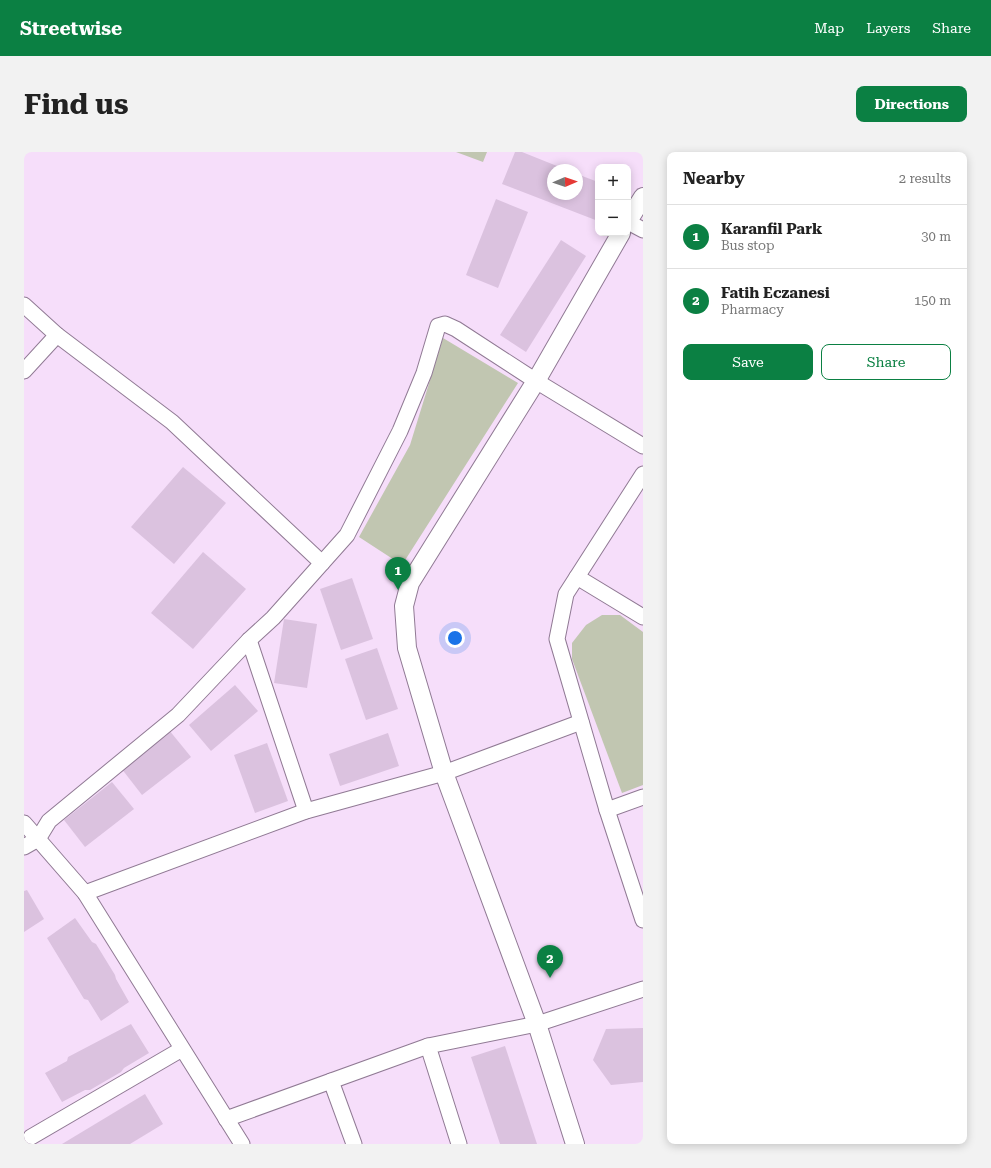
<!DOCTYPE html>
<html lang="en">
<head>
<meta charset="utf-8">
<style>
	:root { --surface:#fff; --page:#f2f2f2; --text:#222; --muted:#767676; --line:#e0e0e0; --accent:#0b8043 }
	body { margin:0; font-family:"Roboto Serif",serif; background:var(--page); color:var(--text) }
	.controls { position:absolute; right:12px; top:12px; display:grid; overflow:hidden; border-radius:8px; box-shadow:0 2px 10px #0003 }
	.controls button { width:36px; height:36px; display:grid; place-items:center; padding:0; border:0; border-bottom:1px solid var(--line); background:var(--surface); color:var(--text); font:20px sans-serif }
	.compass { position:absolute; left:523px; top:12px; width:36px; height:36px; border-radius:50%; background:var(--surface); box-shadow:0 2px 10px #0003; rotate:88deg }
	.you { position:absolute; left:431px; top:486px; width:14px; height:14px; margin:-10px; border:3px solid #fff; border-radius:50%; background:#1a73e8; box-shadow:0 0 0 6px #1a73e833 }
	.badge { display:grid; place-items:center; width:26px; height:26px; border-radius:50%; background:var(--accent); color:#fff; font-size:13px; font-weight:700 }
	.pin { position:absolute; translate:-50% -33px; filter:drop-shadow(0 1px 2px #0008) }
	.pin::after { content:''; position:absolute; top:21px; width:14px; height:12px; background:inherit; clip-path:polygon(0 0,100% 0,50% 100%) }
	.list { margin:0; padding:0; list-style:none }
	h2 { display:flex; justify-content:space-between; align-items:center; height:52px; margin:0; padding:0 16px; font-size:17px }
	h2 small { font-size:13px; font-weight:400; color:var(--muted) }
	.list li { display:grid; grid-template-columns:26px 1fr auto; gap:12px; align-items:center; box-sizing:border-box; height:64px; padding:0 16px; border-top:1px solid var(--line) }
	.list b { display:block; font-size:15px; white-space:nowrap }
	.list p { margin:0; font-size:13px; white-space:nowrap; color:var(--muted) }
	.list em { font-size:13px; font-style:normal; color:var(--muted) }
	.actions { display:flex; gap:8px; padding:12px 16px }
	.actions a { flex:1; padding:9px 0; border:1px solid var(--accent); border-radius:8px; text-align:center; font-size:14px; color:var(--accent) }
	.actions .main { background:var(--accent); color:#fff }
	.map { position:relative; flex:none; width:619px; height:992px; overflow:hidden; border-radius:8px }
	header { display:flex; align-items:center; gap:24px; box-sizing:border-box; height:56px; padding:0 20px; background:var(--accent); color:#fff }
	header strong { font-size:19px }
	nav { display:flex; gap:22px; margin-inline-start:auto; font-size:14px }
	.intro { display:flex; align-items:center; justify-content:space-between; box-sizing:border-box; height:96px; padding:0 24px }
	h1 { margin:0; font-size:28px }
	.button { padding:10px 18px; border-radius:8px; background:var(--accent); color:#fff; font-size:14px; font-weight:700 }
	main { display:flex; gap:24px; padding:0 24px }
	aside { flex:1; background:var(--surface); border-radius:8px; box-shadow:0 2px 10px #0003 }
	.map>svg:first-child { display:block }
	.green { fill:#c1c6b1 }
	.building { fill:#dbc2df }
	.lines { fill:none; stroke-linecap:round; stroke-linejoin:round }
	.minor-casing { stroke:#907a94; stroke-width:17 }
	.tertiary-casing { stroke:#907a94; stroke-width:20 }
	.minor { stroke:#fff; stroke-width:15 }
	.tertiary { stroke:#fff; stroke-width:18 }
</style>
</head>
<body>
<header>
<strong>Streetwise</strong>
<nav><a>Map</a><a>Layers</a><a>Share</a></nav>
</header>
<div class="intro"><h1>Find us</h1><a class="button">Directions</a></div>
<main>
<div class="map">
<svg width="619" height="992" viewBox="0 0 619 992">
	<rect width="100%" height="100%" fill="#f6defa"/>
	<g class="green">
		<polygon points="432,0 463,0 459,10"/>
		<polygon points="419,186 494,231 378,413 335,385 386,293"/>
		<polygon points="578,463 596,463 619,480 619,633 598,641 548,507 548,491 562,473"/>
	</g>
	<g class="building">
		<polygon points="491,0 498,0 543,18 529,18 529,42 553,42 553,22 574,30 574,69 478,32"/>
		<polygon points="472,47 504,60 474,136 442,123"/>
		<polygon points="537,88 562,104 502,200 476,183"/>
		<polygon points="159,315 202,351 150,412 107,375"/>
		<polygon points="179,400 222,437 169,497 127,461"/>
		<polygon points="328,426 349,487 317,498 296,437"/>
		<polygon points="260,467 293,472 283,536 250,531"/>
		<polygon points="353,496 374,557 342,568 321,507"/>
		<polygon points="211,533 234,559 187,599 165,573"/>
		<polygon points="145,578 167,605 118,643 97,616"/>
		<polygon points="364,581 375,614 316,634 305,602"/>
		<polygon points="243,591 264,649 231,661 210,603"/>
		<polygon points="88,630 110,657 61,695 40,668"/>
		<polygon points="3,738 20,767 0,780 0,739"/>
		<polygon points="51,766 68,790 72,792 91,823 92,827 105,850 77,869 64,848 60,847 23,786"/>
		<polygon points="107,872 125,901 100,916 97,920 66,938 61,938 38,950 21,921 43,909 44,905"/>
		<polygon points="619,876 619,930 587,933 569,908 582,877"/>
		<polygon points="481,894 513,992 476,992 447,905"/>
		<polygon points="121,942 139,972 106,992 38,992"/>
	</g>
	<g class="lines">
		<defs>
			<g id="minor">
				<polyline points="604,70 619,78"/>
				<polyline points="0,153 33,183 148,270 298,411"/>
				<polyline points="0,219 33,183"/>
				<polyline points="619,322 542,442 533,487 583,658 619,768"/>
				<polyline points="553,425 619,465"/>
				<polyline points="225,488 282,659"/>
				<polyline points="583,658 619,645"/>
				<polyline points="0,671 61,741 218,992"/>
				<polyline points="0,695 14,687 25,669 154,563 225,488 249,466 323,383 376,279 400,221 414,174 421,172 432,177 512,229 619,294"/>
				<polyline points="61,741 282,659 420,621 557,570"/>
				<polyline points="307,929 330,992"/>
				<polyline points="202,967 404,894"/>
				<polyline points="7,985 158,897"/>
				<polyline points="435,992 404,894 513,872 619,837"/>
			</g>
			<g id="tertiary">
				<polyline points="604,69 619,45"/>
				<polyline points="551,992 513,872 420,621 383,496 380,454 386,431 512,229 597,81"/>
			</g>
		</defs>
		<use href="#minor" class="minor-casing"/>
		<use href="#tertiary" class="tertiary-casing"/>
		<use href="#minor" class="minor"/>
		<use href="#tertiary" class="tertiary"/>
	</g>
</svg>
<div class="controls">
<button>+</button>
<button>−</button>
</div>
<svg class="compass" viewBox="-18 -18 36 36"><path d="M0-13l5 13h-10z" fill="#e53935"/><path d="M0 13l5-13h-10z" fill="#767676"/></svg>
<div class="you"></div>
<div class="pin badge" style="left:374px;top:438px">1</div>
<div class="pin badge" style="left:526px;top:826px">2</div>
</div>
<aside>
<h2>Nearby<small>2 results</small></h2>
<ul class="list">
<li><span class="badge">1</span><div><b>Karanfil Park</b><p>Bus stop</p></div><em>30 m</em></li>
<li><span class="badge">2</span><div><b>Fatih Eczanesi</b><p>Pharmacy</p></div><em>150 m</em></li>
</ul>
<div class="actions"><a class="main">Save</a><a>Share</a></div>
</aside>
</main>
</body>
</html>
